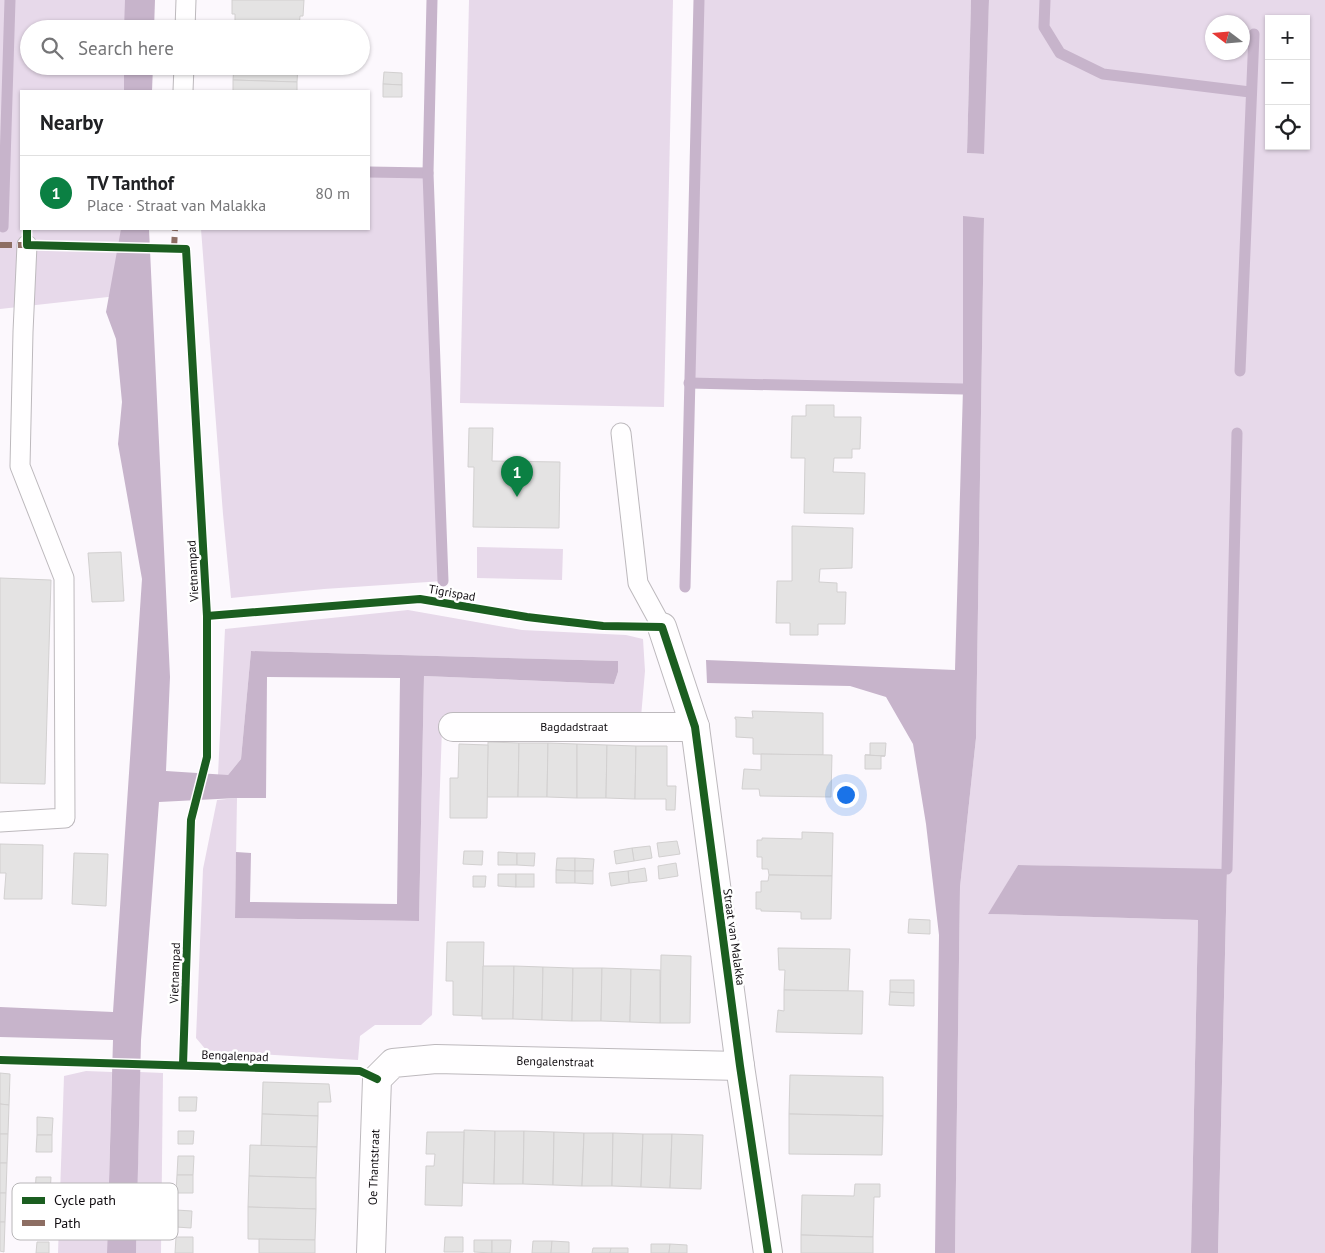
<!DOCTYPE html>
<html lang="en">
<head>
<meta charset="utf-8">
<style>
	:root { --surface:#fff; --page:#f2f2f2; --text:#202124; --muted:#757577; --line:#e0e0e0; --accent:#0b8043 }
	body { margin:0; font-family:"PT Sans",sans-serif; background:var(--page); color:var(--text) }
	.controls { position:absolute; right:15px; top:15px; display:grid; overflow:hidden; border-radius:0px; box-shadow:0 1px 4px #0004 }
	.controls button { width:45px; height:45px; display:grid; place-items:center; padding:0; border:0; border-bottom:1px solid var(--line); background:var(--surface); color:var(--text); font:25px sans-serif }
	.compass { position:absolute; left:1205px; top:15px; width:45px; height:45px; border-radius:50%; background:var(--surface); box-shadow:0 1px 4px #0004; rotate:286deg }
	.you { position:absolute; left:845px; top:794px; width:18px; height:18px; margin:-12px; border:4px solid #fff; border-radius:50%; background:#1a73e8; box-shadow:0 0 0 8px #1a73e833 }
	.badge { display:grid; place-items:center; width:32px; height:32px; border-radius:50%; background:var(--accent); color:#fff; font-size:16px; font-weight:700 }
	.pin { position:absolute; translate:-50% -41px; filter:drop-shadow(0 1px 2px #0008) }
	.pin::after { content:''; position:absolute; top:26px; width:18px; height:15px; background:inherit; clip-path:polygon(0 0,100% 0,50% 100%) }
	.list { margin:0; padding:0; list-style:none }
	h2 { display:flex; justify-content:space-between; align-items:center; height:65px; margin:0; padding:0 20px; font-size:21px }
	h2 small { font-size:16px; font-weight:400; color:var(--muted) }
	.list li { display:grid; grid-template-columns:32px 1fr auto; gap:15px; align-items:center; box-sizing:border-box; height:75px; padding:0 20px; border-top:1px solid var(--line) }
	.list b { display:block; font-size:19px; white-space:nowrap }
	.list p { margin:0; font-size:16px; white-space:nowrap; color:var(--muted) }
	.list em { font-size:16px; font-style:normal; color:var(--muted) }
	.icon { flex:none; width:28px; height:28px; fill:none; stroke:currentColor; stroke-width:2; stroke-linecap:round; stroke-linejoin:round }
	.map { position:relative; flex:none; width:1325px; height:1253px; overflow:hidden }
	.search { position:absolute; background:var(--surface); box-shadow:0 1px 4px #0004; left:20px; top:20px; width:350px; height:55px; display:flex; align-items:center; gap:12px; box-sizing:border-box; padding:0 18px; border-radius:28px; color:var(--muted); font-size:19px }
	.panel { position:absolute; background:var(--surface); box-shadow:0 1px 4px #0004; left:20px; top:90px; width:350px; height:140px; border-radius:0px }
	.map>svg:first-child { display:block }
	.green { fill:#e7d9ea; fill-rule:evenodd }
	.water { fill:#c7b4cb }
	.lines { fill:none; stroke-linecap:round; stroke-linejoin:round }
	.stream { stroke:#c7b4cb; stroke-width:11 }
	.building { fill:#e4e3e3; stroke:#d2d0d0 }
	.lane-casing { stroke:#bdb9bd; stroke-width:21 }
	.street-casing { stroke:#bdb9bd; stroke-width:30 }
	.lane { stroke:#fffeff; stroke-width:19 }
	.street { stroke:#fffeff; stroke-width:28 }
	.quiet { stroke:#8d6e63; stroke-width:6; stroke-dasharray:12 6; stroke-linecap:butt }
	.cycleway-casing { stroke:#fff; stroke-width:11 }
	.cycleway { stroke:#1b5e20; stroke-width:8 }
	.labels { text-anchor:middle; stroke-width:5; stroke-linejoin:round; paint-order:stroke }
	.street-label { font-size:12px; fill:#110d11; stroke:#fff }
	.key { fill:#fff; stroke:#b8b6b8; stroke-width:1 }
	.key-label { font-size:14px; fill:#110d11 }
</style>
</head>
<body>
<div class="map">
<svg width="1325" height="1253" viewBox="0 0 1325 1253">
	<rect width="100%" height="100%" fill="#fcf8fd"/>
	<g class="green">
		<polygon points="0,0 141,0 141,29 29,29 29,66 140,66 139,91 21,91 21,229 132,229 126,295 0,309"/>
		<polygon points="469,0 673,0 664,407 460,403"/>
		<path d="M699,0h272l-4,153 16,1 6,-154h336v1253h-107l9,-383 -209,-5 -29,49 209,6 -7,333h-236l5,-366 16,-149 8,-520 -21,-1v172l-274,-6zM1269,19h37v127h-37zM1212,22h30v30h-30z"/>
		<polygon points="369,172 428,173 443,581 324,589 231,598 223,514 201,229 369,229"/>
		<polygon points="477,547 563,549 562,580 477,578"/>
		<polygon points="408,610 522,630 626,635 643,639 645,671 641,717 442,728 432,1015 421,1025 375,1025 360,1036 358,1060 207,1051 196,1038 203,869 217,800 237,798 235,918 419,921 424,676 614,684 618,672 618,661 251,651 241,759 228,775 218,775 225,629"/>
		<polygon points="86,1071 112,1072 107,1253 58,1253 64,1076"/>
		<polygon points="140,1072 163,1073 161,1253 136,1253"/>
	</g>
	<g class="water">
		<polygon points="125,0 155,0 154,29 124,29"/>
		<polygon points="971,0 989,0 984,154 967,153"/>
		<polygon points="124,66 153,66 152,91 124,91"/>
		<polygon points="963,216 984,218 976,738 960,887 955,1253 935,1253 939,935 926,824 913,744 886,697 850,686 707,683 706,660 955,670 963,389"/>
		<polygon points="121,229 149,229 170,677 166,771 228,775 241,759 251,651 618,661 618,672 614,684 424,676 419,921 235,918 236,852 251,853 250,902 397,904 400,678 267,677 266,798 237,798 159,802 141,1040 136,1253 107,1253 113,1040 0,1037 0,1007 113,1012 142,579 118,444 122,402 116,339 106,312"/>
		<polygon points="1018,865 1227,869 1218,1253 1191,1253 1198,920 988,914"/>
	</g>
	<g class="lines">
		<g class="stream">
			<polyline points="1045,0 1044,27 1060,53 1103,74 1250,92"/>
			<polyline points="369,172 428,173 432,0"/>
			<polyline points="428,173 443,581"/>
			<polyline points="3,227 10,0"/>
			<polyline points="1240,371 1254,34"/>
			<polyline points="689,383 963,389"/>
			<polyline points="685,587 699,0"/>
			<polyline points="1227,869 1237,433"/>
		</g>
	</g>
	<g class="building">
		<polygon points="232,0 304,0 303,16 300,16 299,29 235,29 235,14 232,14"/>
		<polygon points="234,66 298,66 297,82 233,80"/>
		<polygon points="384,72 402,73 402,85 383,84"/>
		<polygon points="233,80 297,82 297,91 233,91"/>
		<polygon points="383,84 402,85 402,97 383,97"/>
		<polygon points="806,405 834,405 834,417 861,417 860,449 852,449 852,458 834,458 833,472 865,473 864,514 804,513 805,458 791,458 792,416 806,416"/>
		<polygon points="469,428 493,428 492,461 560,462 559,528 473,527 474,467 468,467"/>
		<polygon points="792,526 853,528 852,568 820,569 819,582 837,583 837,592 846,592 845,624 818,624 818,635 790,635 790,623 776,623 777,581 792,581"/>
		<polygon points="121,552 124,601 92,602 88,553"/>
		<polygon points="0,578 51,580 45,784 0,783"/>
		<polygon points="752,711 823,713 823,755 753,754 753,738 736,737 736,719 735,719 735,717 753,718"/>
		<polygon points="488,742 519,743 518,797 487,797"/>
		<polygon points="519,743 548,743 547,797 518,797"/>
		<polygon points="548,743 577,744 577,798 547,797"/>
		<polygon points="870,743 886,743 885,756 865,755 870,755"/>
		<polygon points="459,744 488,745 487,818 450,818 450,778 458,778"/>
		<polygon points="577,744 607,745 606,798 577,798"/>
		<polygon points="607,745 636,746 635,799 606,798"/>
		<polygon points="636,746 667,746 667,786 676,786 675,810 666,810 666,799 635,799"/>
		<polygon points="761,754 832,755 831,797 760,796 759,789 742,789 744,769 761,770"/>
		<polygon points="865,755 885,756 881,756 881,769 865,769"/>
		<polygon points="802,832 833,833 832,876 769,875 768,869 762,869 762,857 757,857 757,840 762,840 762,838 802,839"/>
		<polygon points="677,841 680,854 659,857 657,843"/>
		<polygon points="0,844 43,845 42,899 4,899 6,873 0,873"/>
		<polygon points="650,846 652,858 634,861 632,848"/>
		<polygon points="632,848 634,861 616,864 614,851"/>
		<polygon points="464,851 483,851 482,865 463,864"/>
		<polygon points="498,852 517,853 517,865 498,865"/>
		<polygon points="74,853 108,854 106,906 72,904"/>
		<polygon points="517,853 535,853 534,866 517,865"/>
		<polygon points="557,858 575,858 575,871 556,870"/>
		<polygon points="575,858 594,859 593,871 575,871"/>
		<polygon points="676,863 678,876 659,879 658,866"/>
		<polygon points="645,868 647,881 629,883 628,871"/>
		<polygon points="556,870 575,871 575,883 556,883"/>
		<polygon points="575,871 593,871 593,884 575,883"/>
		<polygon points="628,871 629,883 611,886 609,873"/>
		<polygon points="498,874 516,874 516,887 498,886"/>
		<rect x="516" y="874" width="18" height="13"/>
		<polygon points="769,875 832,876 831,919 801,919 801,912 761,911 761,909 756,909 756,892 761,892 761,881 768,881"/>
		<polygon points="473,876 486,876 485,887 473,887"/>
		<polygon points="909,919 930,920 930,934 908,933"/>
		<polygon points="447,942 484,942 482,1016 453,1015 453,981 446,981"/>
		<polygon points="778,948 850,949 848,992 784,990 785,970 779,970"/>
		<polygon points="661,955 691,956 690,1023 660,1023"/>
		<polygon points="483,966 514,966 513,1019 482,1019"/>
		<polygon points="514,966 543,967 542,1020 513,1019"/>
		<polygon points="543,967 573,968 572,1021 542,1020"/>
		<polygon points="573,968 602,968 601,1021 572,1021"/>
		<polygon points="602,968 631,969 630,1022 601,1021"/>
		<polygon points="631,969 660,970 660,1023 630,1022"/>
		<polygon points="890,980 914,980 914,993 890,992"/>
		<polygon points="784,990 863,991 862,1034 776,1032 778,1010 784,1011"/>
		<polygon points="890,992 914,993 914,1006 889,1005"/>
		<polygon points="0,1073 10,1074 9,1105 0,1104"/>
		<polygon points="790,1075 883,1077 883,1116 789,1114"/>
		<polygon points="263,1082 329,1084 331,1102 318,1102 318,1116 262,1114"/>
		<polygon points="179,1097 197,1097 196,1111 179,1111"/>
		<polygon points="0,1104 9,1105 8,1134 0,1134"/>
		<polygon points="262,1114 318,1116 317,1147 261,1146"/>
		<polygon points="789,1114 883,1116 882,1155 789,1154"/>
		<polygon points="37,1117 53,1118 52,1135 37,1135"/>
		<polygon points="464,1130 495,1131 494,1184 463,1183"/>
		<polygon points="178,1131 194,1131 193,1144 178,1144"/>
		<polygon points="495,1131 524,1131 523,1184 494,1184"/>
		<polygon points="524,1131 554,1132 553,1185 523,1184"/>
		<polygon points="427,1132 464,1132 462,1206 425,1205 426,1166 434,1166 435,1154 426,1154"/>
		<polygon points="554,1132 584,1133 582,1186 553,1185"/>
		<polygon points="584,1133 613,1133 612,1186 582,1186"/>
		<polygon points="613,1133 643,1134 641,1187 612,1186"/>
		<polygon points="0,1134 8,1134 7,1163 0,1163"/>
		<polygon points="643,1134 672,1134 670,1188 641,1187"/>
		<polygon points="672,1134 703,1135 701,1189 670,1188"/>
		<polygon points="37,1135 52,1135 52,1152 36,1152"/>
		<polygon points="250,1145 317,1147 316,1178 249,1176"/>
		<polygon points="178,1156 194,1156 193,1175 177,1175"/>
		<polygon points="0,1163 7,1163 6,1193 0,1193"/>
		<polygon points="177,1175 193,1175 193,1193 176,1193"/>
		<polygon points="249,1176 316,1178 316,1209 248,1207"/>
		<polygon points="36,1177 51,1177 50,1194 35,1194"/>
		<polygon points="855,1184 880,1184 880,1197 874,1197 873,1237 801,1235 802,1195 854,1196"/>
		<polygon points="0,1193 6,1193 5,1222 0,1222"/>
		<polygon points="248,1207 316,1209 315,1240 248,1239"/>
		<polygon points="176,1210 192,1211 191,1228 176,1227"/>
		<polygon points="0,1222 5,1222 4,1252 0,1251"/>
		<polygon points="801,1235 873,1237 873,1253 801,1253"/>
		<polygon points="176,1237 193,1237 193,1253 175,1253"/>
		<polygon points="445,1237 463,1237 463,1252 444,1252"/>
		<polygon points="259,1239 315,1240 315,1253 259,1253"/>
		<polygon points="474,1240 492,1240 492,1253 474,1252"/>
		<polygon points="492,1240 511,1240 510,1253 492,1253"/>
		<polygon points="533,1241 552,1241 551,1253 532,1253"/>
		<polygon points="552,1241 569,1242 569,1253 551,1253"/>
		<polygon points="37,1242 49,1242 49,1253 36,1253"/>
		<polygon points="651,1244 670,1244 669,1253 651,1253"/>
		<polygon points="670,1244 687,1245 687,1253 669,1253"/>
		<polygon points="593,1248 611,1248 610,1253 592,1253"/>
		<polygon points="611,1248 628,1248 628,1253 610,1253"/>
	</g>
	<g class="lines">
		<defs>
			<g id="lane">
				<polyline points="185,29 186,0"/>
				<polyline points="183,91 184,66"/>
				<polyline points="621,433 638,583 662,627"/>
				<polyline points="0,822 65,818 64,578 20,466 23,332 27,245"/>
			</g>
			<g id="street">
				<polyline points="662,627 695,727 740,1066 768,1253"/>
				<path id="s1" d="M453,727h242"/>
				<path id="s2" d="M371,1253l6,-174 16,-16 43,-4 304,7"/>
			</g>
		</defs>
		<use href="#lane" class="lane-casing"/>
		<use href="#street" class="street-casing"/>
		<use href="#lane" class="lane"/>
		<use href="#street" class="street"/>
		<g class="quiet">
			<polyline points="0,245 27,245"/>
			<polyline points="174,249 175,229"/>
		</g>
		<defs>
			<g id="cycleway">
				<polyline points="27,229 27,245 186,249 207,616 207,757 191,820 183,1065"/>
				<polyline points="207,616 420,599 527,617 603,626 662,627 695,727 740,1066 768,1253"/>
				<polyline points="0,1060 360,1071 377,1079"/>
			</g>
		</defs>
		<use href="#cycleway" class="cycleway-casing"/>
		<use href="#cycleway" class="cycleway"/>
	</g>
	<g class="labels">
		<g class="street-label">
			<text transform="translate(193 571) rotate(-93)" y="4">Vietnampad</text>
			<text transform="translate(452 593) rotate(10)" y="4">Tigrispad</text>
			<text dy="4" stroke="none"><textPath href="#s1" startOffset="121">Bagdadstraat</textPath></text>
			<text transform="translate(734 937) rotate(82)" y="4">Straat van Malakka</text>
			<text transform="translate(175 973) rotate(-88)" y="4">Vietnampad</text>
			<text transform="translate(235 1056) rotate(2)" y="4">Bengalenpad</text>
			<text dy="4" stroke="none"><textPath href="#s2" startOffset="359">Bengalenstraat</textPath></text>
			<text dy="4" stroke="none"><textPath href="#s2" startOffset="86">Oe Thantstraat</textPath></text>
		</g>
	</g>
	<rect x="12" y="1183" width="166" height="57" rx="8" class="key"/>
	<rect x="22" y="1197" width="23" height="7" fill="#1b5e20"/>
	<rect x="22" y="1220" width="23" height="6" fill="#8d6e63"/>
	<g class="key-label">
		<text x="54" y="1205">Cycle path</text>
		<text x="54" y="1228">Path</text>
	</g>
</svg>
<div class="controls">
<button>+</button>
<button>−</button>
<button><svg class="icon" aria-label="locate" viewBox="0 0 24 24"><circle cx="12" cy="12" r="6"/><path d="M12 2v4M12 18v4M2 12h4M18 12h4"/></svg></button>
</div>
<svg class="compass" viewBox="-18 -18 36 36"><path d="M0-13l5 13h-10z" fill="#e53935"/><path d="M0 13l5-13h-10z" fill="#757577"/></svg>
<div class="you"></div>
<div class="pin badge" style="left:517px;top:497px">1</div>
<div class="search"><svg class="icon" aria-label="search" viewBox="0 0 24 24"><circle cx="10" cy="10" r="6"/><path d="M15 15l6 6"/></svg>Search here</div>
<section class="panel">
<h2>Nearby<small></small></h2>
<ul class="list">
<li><span class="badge">1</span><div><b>TV Tanthof</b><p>Place · Straat van Malakka</p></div><em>80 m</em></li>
</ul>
</section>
</div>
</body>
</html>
